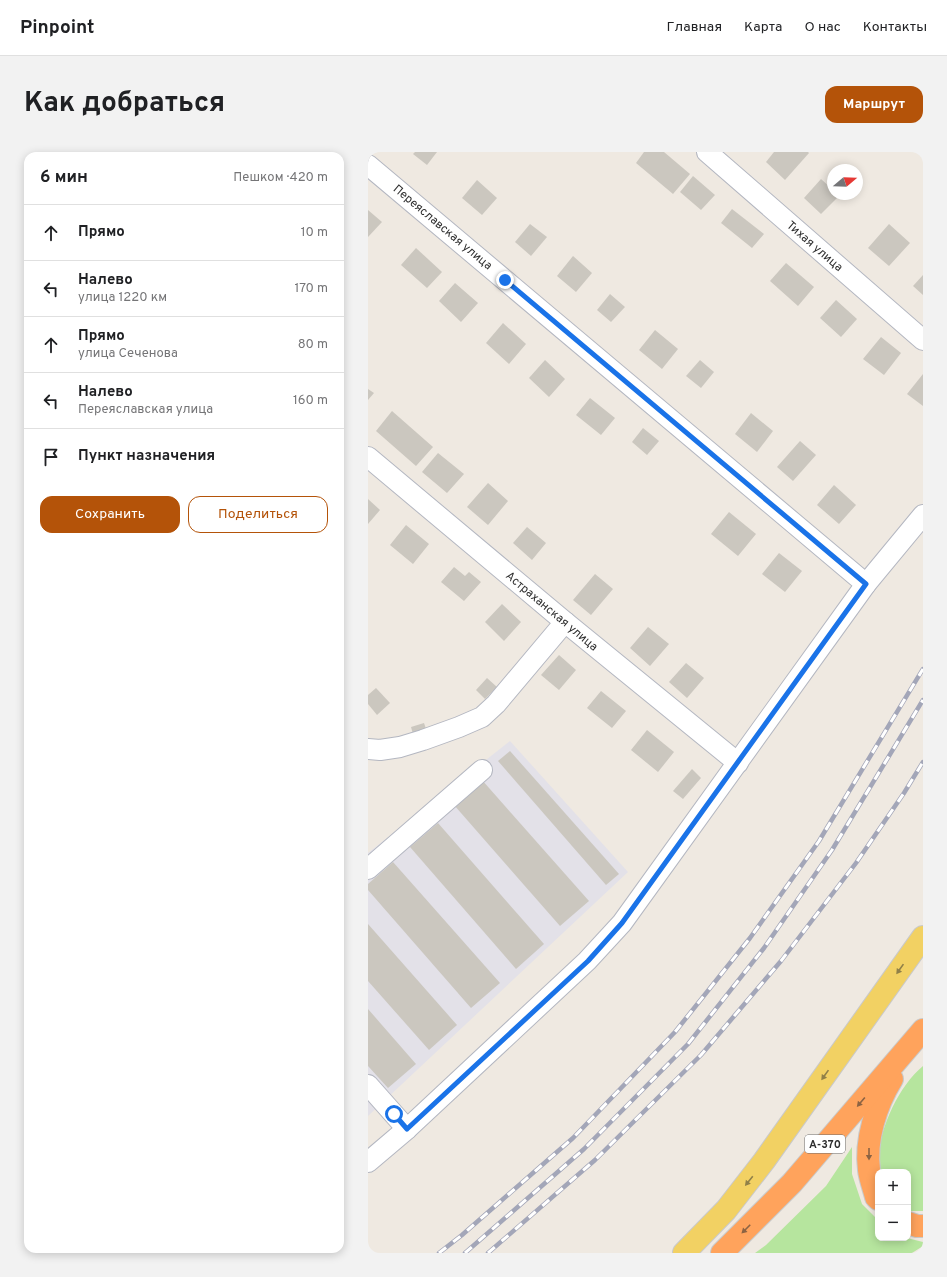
<!DOCTYPE html>
<html lang="ru">
<head>
<meta charset="utf-8">
<style>
	:root { --surface:#fff; --page:#f2f2f2; --text:#202124; --muted:#757577; --line:#e0e0e0; --accent:#b45309 }
	body { margin:0; font-family:Overpass,sans-serif; background:var(--page); color:var(--text) }
	.controls { position:absolute; right:12px; bottom:12px; display:grid; overflow:hidden; border-radius:8px; box-shadow:0 2px 10px #0003 }
	.controls button { width:36px; height:36px; display:grid; place-items:center; padding:0; border:0; border-bottom:1px solid var(--line); background:var(--surface); color:var(--text); font:20px sans-serif }
	.compass { position:absolute; left:459px; top:12px; width:36px; height:36px; border-radius:50%; background:var(--surface); box-shadow:0 2px 10px #0003; rotate:71deg }
	.stop { position:absolute; width:12px; height:12px; margin:-9px; border:3px solid #1a73e8; border-radius:50%; background:#fff }
	.stop.end { background:#1a73e8; border-color:#fff; box-shadow:0 1px 4px #0008 }
	.list { margin:0; padding:0; list-style:none }
	h2 { display:flex; justify-content:space-between; align-items:center; height:52px; margin:0; padding:0 16px; font-size:17px }
	h2 small { font-size:13px; font-weight:400; color:var(--muted) }
	.list li { display:grid; grid-template-columns:26px 1fr auto; gap:12px; align-items:center; box-sizing:border-box; height:56px; padding:0 16px; border-top:1px solid var(--line) }
	.list b { display:block; font-size:15px; white-space:nowrap }
	.list p { margin:0; font-size:13px; white-space:nowrap; color:var(--muted) }
	.list em { font-size:13px; font-style:normal; color:var(--muted) }
	.actions { display:flex; gap:8px; padding:12px 16px }
	.actions a { flex:1; padding:9px 0; border:1px solid var(--accent); border-radius:12px; text-align:center; font-size:14px; color:var(--accent) }
	.actions .main { background:var(--accent); color:#fff }
	.icon { flex:none; width:22px; height:22px; fill:none; stroke:currentColor; stroke-width:2; stroke-linecap:round; stroke-linejoin:round }
	.map { position:relative; flex:none; width:555px; height:1101px; overflow:hidden; border-radius:12px }
	header { display:flex; align-items:center; gap:24px; box-sizing:border-box; height:56px; padding:0 20px; background:var(--surface); border-bottom:1px solid var(--line) }
	header strong { font-size:19px }
	nav { display:flex; gap:22px; margin-inline-start:auto; font-size:14px }
	.intro { display:flex; align-items:center; justify-content:space-between; box-sizing:border-box; height:96px; padding:0 24px }
	h1 { margin:0; font-size:28px }
	.button { padding:10px 18px; border-radius:12px; background:var(--accent); color:#fff; font-size:14px; font-weight:700 }
	main { display:flex; gap:24px; padding:0 24px }
	aside { flex:1; background:var(--surface); border-radius:12px; box-shadow:0 2px 10px #0003 }
	.map>svg:first-child { display:block }
	.industrial { fill:#e3e1e8 }
	.green { fill:#b6e59e }
	.building { fill:#cbc7bf }
	.lines { fill:none; stroke-linecap:round; stroke-linejoin:round }
	.minor-casing { stroke:#b4b7c1; stroke-width:22 }
	.major-casing { stroke:#c9c9c9; stroke-width:24 }
	.highway-casing { stroke:#c9c9c9; stroke-width:24 }
	.minor { stroke:#fff; stroke-width:20 }
	.major { stroke:#f2d163; stroke-width:22 }
	.highway { stroke:#ffa35c; stroke-width:22 }
	.rail-casing { stroke:#a3a6b8; stroke-width:4.5 }
	.rail { stroke:#fff; stroke-width:3; stroke-dasharray:9; stroke-linecap:butt }
	.oneway { fill:#908048 }
	.oneway2 { fill:#8c6343 }
	.route { stroke:#1a73e8; stroke-width:5 }
	.labels { text-anchor:middle; stroke-width:3; stroke-linejoin:round; paint-order:stroke }
	.shield { fill:#fff; stroke:#6d6d6d; stroke-width:1 }
	.shield-label { font-size:11px; font-weight:bold; fill:#2e2e2e }
	.street-label { font-size:12px; fill:#2e2e2e; stroke:#fff }
</style>
</head>
<body>
<header>
<strong>Pinpoint</strong>
<nav><a>Главная</a><a>Карта</a><a>О нас</a><a>Контакты</a></nav>
</header>
<div class="intro"><h1>Как добраться</h1><a class="button">Маршрут</a></div>
<main>
<aside>
<h2>6 мин<small>Пешком · 420 m</small></h2>
<ul class="list">
<li><svg class="icon" aria-label="ahead" viewBox="0 0 24 24"><path d="M12 20V5M6 11l6-6 6 6"/></svg><div><b>Прямо</b></div><em>10 m</em></li>
<li><svg class="icon" aria-label="left" viewBox="0 0 24 24"><path d="M17 20v-9H6M10 6l-5 5 5 5"/></svg><div><b>Налево</b><p>улица 1220 км</p></div><em>170 m</em></li>
<li><svg class="icon" aria-label="ahead" viewBox="0 0 24 24"><path d="M12 20V5M6 11l6-6 6 6"/></svg><div><b>Прямо</b><p>улица Сеченова</p></div><em>80 m</em></li>
<li><svg class="icon" aria-label="left" viewBox="0 0 24 24"><path d="M17 20v-9H6M10 6l-5 5 5 5"/></svg><div><b>Налево</b><p>Переяславская улица</p></div><em>160 m</em></li>
<li><svg class="icon" aria-label="arrive" viewBox="0 0 24 24"><path d="M6 21V4h12l-3 4 3 4H6"/></svg><div><b>Пункт назначения</b></div></li>
</ul>
<div class="actions"><a class="main">Сохранить</a><a>Поделиться</a></div>
</aside>
<div class="map">
<svg width="555" height="1101" viewBox="0 0 555 1101">
	<rect width="100%" height="100%" fill="#efe9e1"/>
	<polygon class="industrial" points="142,589 260,720 0,964 0,701"/>
	<g class="green">
		<path d="M555,914v145h-13l-2,-2v-37h-28c-1,-5 -2,-11 -2,-15 3,-32 21,-71 45,-91z"/>
		<polygon points="484,995 484,1022 494,1052 510,1068 510,1086 539,1086 555,1090 555,1094 544,1101 387,1101 398,1093 458,1034"/>
	</g>
	<g class="building">
		<polygon points="47,0 69,0 59,13 45,2"/>
		<polygon points="276,0 296,0 322,22 305,42 268,11"/>
		<polygon points="406,0 440,0 441,1 417,28 398,10"/>
		<polygon points="325,24 347,43 333,58 312,40"/>
		<polygon points="453,27 465,38 465,42 469,42 471,44 453,62 436,46"/>
		<polygon points="109,28 129,46 114,63 94,46"/>
		<polygon points="364,57 396,82 384,96 353,71"/>
		<polygon points="0,58 14,70 0,85"/>
		<polygon points="162,72 179,85 163,104 147,90"/>
		<polygon points="521,72 542,91 521,114 500,96"/>
		<polygon points="48,96 74,120 59,136 33,113"/>
		<polygon points="205,104 224,121 208,140 189,124"/>
		<polygon points="418,111 446,135 430,154 402,129"/>
		<polygon points="555,123 555,143 545,134"/>
		<polygon points="87,131 110,151 93,170 71,149"/>
		<polygon points="242,142 257,155 243,170 229,158"/>
		<polygon points="468,148 489,167 473,185 452,166"/>
		<polygon points="135,171 158,192 141,212 118,191"/>
		<polygon points="287,178 310,197 294,217 271,198"/>
		<polygon points="513,185 533,201 516,223 495,207"/>
		<polygon points="177,208 197,227 181,245 161,226"/>
		<polygon points="332,208 346,220 333,236 318,224"/>
		<polygon points="555,222 555,254 539,242"/>
		<polygon points="0,237 6,241 0,248"/>
		<polygon points="222,246 247,266 233,283 208,263"/>
		<polygon points="24,259 65,295 48,314 8,279"/>
		<polygon points="383,261 405,279 389,300 367,282"/>
		<polygon points="275,276 291,289 279,303 264,290"/>
		<polygon points="432,289 448,303 425,329 409,315"/>
		<polygon points="70,301 96,322 79,341 54,320"/>
		<polygon points="120,331 140,349 120,373 99,355"/>
		<polygon points="466,333 488,353 471,372 449,353"/>
		<polygon points="0,347 12,358 0,372"/>
		<polygon points="361,360 388,382 370,404 343,382"/>
		<polygon points="38,373 61,392 45,412 22,393"/>
		<polygon points="159,375 178,391 164,408 145,391"/>
		<polygon points="411,401 434,419 417,440 394,422"/>
		<polygon points="86,415 97,424 101,420 113,430 96,449 73,430"/>
		<polygon points="227,422 245,437 223,463 205,448"/>
		<polygon points="134,452 153,470 136,489 117,470"/>
		<polygon points="280,475 301,492 282,514 262,496"/>
		<polygon points="191,503 208,518 191,538 173,523"/>
		<polygon points="318,511 336,526 319,546 301,530"/>
		<polygon points="119,526 129,535 117,547 108,538"/>
		<polygon points="8,536 22,551 9,563 0,552 0,543"/>
		<polygon points="233,539 258,559 244,576 219,556"/>
		<polygon points="56,571 58,577 45,582 43,575"/>
		<polygon points="279,578 306,600 290,620 263,598"/>
		<polygon points="142,599 251,722 238,733 130,609"/>
		<polygon points="324,617 333,626 315,647 305,639"/>
		<polygon points="114,628 221,749 192,774 86,653"/>
		<polygon points="70,671 176,792 148,817 42,695"/>
		<polygon points="25,710 132,831 103,856 0,738 0,732"/>
		<polygon points="0,772 89,873 61,898 0,829"/>
		<polygon points="0,857 48,912 20,936 0,914"/>
	</g>
	<g class="lines">
		<defs>
			<g id="minor">
				<polyline points="339,0 555,188"/>
				<polyline points="0,13 498,432"/>
				<polyline points="0,305 197,470 370,611"/>
				<polyline points="0,597 12,598 32,595 55,588 91,575 114,565 128,552 197,470"/>
				<polyline points="0,717 114,618"/>
				<polyline points="0,933 39,977"/>
				<polyline points="0,1010 39,977 219,809 254,771 498,432 555,363"/>
			</g>
			<polyline id="major" points="316,1101 358,1058 396,1009 555,785"/>
			<g id="highway">
				<path d="M510,1047l-2,-2c-2,-8 -6,-18 -7,-27 -4,-30 7,-65 23,-91"/>
				<polyline points="540,1071 549,1074 555,1074"/>
				<polyline points="354,1101 424,1031 555,878"/>
			</g>
		</defs>
		<use href="#minor" class="minor-casing"/>
		<use href="#major" class="major-casing"/>
		<use href="#highway" class="highway-casing"/>
		<use href="#minor" class="minor"/>
		<use href="#major" class="major"/>
		<use href="#highway" class="highway"/>
		<defs>
			<g id="rail">
				<polyline points="71,1101 94,1083 205,986 307,880 382,786 451,689 555,517"/>
				<polyline points="97,1101 216,997 320,892 396,796 464,698 555,548"/>
				<polyline points="120,1101 227,1008 333,903 413,809 488,711 536,641 555,610"/>
			</g>
		</defs>
		<use href="#rail" class="rail-casing"/>
		<use href="#rail" class="rail"/>
	</g>
	<defs><path id="oneway-solid" d="M-6-.8H1V-3.2L6.5 0L1 3.2V.8H-6Z"/></defs>
	<g class="oneway">
		<use href="#oneway-solid" transform="translate(532 817) rotate(125)"/>
		<use href="#oneway-solid" transform="translate(457 923) rotate(125)"/>
		<use href="#oneway-solid" transform="translate(381 1029) rotate(129)"/>
	</g>
	<g class="oneway2">
		<use href="#oneway-solid" transform="translate(493 950) rotate(130)"/>
		<use href="#oneway-solid" transform="translate(501 1002) rotate(90)"/>
		<use href="#oneway-solid" transform="translate(378 1077) rotate(135)"/>
	</g>
	<g class="lines">
		<polyline class="route" points="26,962 39,977 220,809 254,771 498,432 137,128"/>
	</g>
	<g class="labels">
		<rect class="shield" x="437" y="983" width="40" height="18" rx="3"/>
		<g class="shield-label">
			<text x="457" y="996">А-370</text>
		</g>
		<g class="street-label">
			<text transform="translate(75 75) rotate(40)" y="4">Переяславская улица</text>
			<text transform="translate(447 94) rotate(41)" y="4">Тихая улица</text>
			<text transform="translate(184 459) rotate(40)" y="4">Астраханская улица</text>
		</g>
	</g>
</svg>
<div class="controls">
<button>+</button>
<button>−</button>
</div>
<svg class="compass" viewBox="-18 -18 36 36"><path d="M0-13l5 13h-10z" fill="#e53935"/><path d="M0 13l5-13h-10z" fill="#757577"/></svg>
<div class="stop" style="left:26px;top:962px"></div>
<div class="stop end" style="left:137px;top:128px"></div>
</div>
</main>
</body>
</html>
